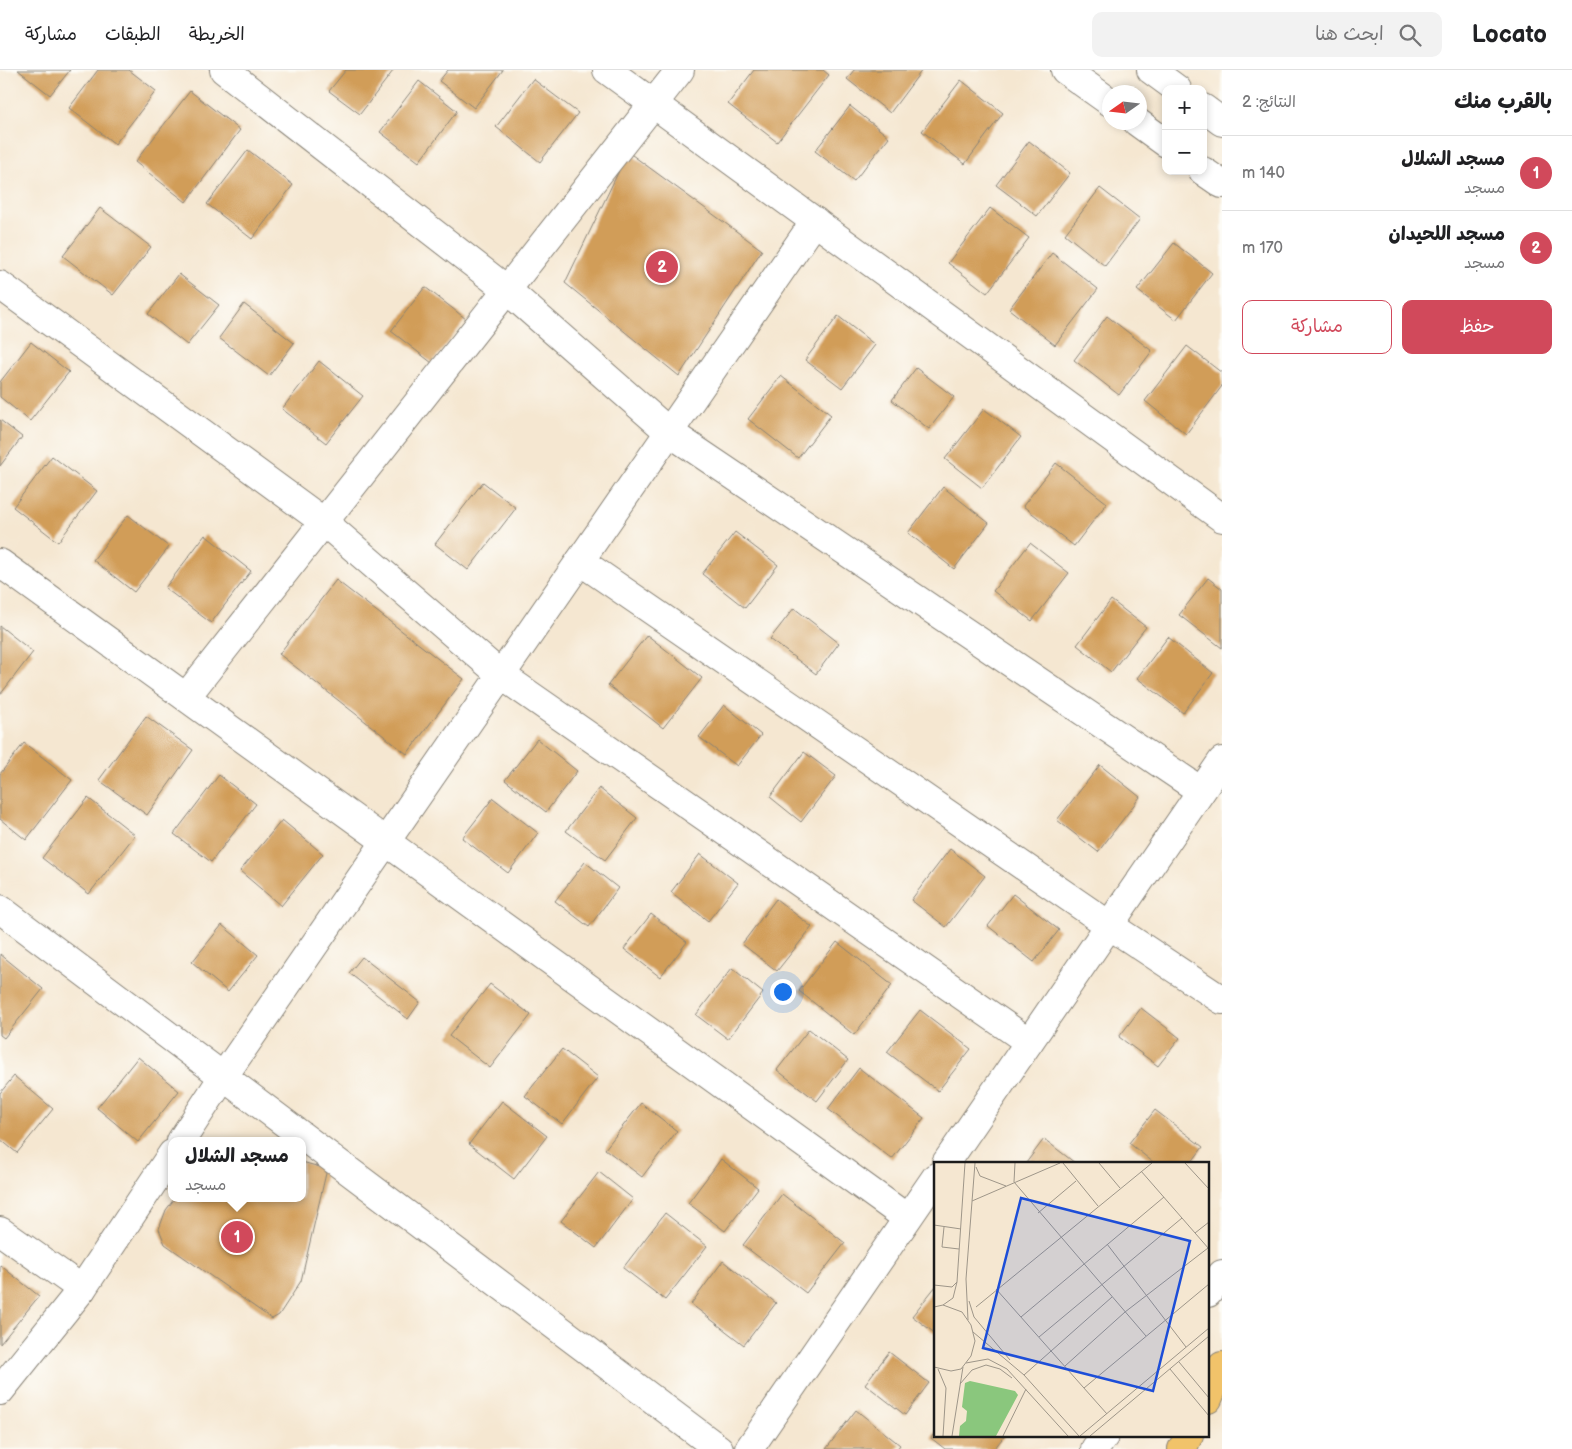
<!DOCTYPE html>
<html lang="ar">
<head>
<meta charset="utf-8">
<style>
	:root { --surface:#fff; --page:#f2f2f2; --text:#202124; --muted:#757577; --line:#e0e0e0; --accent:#d1495b }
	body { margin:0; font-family:"Balsamiq Sans","Playpen Sans Arabic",sans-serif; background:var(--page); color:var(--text); direction:rtl }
	.controls { position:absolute; right:15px; top:15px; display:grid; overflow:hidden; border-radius:10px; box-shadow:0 2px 8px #0003 }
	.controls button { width:45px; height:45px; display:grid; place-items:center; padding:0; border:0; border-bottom:1px solid var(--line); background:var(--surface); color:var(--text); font:25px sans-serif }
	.compass { position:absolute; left:1102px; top:15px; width:45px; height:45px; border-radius:50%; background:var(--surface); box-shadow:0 2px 8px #0003; rotate:256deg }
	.you { position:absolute; left:782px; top:921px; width:18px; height:18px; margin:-12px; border:4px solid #fff; border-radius:50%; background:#1a73e8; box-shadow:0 0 0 8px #1a73e833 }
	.badge { display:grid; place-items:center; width:32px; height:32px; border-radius:50%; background:var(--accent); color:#fff; font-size:16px; font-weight:700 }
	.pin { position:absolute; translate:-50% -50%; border:2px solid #fff; box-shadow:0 1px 5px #0006 }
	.popup { position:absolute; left:168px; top:1067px; width:138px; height:65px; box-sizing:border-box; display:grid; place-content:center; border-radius:10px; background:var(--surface); filter:drop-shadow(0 1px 4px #0005); font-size:16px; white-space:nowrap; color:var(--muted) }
	.popup b { font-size:19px; color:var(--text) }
	.popup::after { content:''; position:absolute; left:50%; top:100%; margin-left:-10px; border:10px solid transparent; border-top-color:var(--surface) }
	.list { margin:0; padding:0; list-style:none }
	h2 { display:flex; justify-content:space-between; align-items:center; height:65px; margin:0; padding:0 20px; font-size:21px }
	h2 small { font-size:16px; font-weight:400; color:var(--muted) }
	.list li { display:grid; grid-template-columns:32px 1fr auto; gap:15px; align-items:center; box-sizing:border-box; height:75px; padding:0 20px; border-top:1px solid var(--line) }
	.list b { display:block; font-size:19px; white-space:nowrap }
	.list p { margin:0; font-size:16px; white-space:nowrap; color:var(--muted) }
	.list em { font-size:16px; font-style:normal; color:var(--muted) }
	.actions { display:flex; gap:10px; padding:15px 20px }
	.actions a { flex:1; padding:11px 0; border:1px solid var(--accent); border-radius:10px; text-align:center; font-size:18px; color:var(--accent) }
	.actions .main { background:var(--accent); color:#fff }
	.icon { flex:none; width:28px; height:28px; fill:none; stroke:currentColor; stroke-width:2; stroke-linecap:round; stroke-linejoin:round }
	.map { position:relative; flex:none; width:1222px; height:1379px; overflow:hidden; direction:ltr }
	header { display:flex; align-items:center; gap:30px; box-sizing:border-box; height:70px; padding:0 25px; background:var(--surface); border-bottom:1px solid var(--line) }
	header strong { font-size:24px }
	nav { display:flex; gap:28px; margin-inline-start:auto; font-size:18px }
	.search { width:350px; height:45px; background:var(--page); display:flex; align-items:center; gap:12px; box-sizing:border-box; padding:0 18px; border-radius:10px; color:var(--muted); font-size:19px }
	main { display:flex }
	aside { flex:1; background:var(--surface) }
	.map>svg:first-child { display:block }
	.building { fill:#d19d58 }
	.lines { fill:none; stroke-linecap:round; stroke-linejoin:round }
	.minor-casing { stroke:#888276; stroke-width:30 }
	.major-casing { stroke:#888276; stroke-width:30 }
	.minor { stroke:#fff; stroke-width:28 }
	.major { stroke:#f1c36a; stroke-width:28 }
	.inset-road { fill:none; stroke:#9e9689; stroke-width:1 }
	.view { fill:#1d4ed8; fill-opacity:0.15; stroke:#1d4ed8; stroke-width:2.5 }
	.inset-edge { fill:none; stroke:#1c1c1c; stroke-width:2.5 }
</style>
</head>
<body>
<header>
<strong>Locato</strong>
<div class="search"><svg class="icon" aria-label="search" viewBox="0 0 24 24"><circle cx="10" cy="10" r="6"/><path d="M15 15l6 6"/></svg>ابحث هنا</div>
<nav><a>الخريطة</a><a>الطبقات</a><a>مشاركة</a></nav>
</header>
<main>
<aside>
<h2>بالقرب منك<small>النتائج: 2</small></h2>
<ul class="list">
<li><span class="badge">1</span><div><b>مسجد الشلال</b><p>مسجد</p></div><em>140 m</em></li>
<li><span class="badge">2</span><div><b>مسجد اللحيدان</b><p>مسجد</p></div><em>170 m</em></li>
</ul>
<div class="actions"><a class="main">حفظ</a><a>مشاركة</a></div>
</aside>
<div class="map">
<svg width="1222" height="1379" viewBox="0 0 1222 1379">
	<rect width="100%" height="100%" fill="#fdfcf7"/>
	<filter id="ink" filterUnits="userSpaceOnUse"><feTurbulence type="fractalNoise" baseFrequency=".02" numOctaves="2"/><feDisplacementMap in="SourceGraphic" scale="10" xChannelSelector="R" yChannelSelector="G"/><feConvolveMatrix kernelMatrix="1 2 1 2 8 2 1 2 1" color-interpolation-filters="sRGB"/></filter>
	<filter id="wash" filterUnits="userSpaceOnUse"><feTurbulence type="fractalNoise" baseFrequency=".0096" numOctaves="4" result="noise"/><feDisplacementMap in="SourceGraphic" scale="20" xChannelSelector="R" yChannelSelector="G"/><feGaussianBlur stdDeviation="1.12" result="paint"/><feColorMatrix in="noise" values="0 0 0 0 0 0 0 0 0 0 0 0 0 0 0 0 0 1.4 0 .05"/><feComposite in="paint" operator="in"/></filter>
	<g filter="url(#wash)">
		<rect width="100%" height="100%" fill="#f5e7d1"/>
		<g id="blocks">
			<g class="building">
				<polygon points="18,0 70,0 50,25"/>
				<polygon points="98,0 129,0 156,21 115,74 69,38"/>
				<polygon points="346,0 392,0 393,1 360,44 329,21"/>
				<polygon points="448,0 503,0 474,38 439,11"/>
				<polygon points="754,0 823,0 829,5 777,72 728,34"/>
				<polygon points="854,0 922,0 890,43 847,9"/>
				<polygon points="533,9 578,43 540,92 496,57"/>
				<polygon points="961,10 1003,43 965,94 922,61"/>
				<polygon points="419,11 457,41 419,92 380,62"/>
				<polygon points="190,21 240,60 186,132 135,92"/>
				<polygon points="850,36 889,67 854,111 815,81"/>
				<polygon points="1029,71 1070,103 1037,146 996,115"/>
				<polygon points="248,80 293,115 252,169 207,134"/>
				<polygon points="628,82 762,180 679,306 565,213"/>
				<polygon points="1100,118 1140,149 1105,196 1065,164"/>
				<polygon points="100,138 151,177 113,225 63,186"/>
				<polygon points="990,138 1029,168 987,223 948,193"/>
				<polygon points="1174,173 1212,203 1176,250 1137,220"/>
				<polygon points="1052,183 1098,219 1055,275 1009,239"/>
				<polygon points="179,204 219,235 187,275 148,244"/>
				<polygon points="425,217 466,249 432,293 391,261"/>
				<polygon points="244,234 294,273 269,306 219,268"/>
				<polygon points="838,246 875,275 842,318 805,290"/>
				<polygon points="1107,246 1152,281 1119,325 1074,290"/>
				<polygon points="31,272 69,302 30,351 0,327 0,312"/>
				<polygon points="1187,276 1222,303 1222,316 1186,364 1145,331"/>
				<polygon points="319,291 363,326 326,373 282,339"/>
				<polygon points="916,298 954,327 929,359 892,330"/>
				<polygon points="781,306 831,345 798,388 748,349"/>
				<polygon points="984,339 1021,367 982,418 945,389"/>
				<polygon points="0,350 22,367 0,396"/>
				<polygon points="52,386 97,421 58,472 13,437"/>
				<polygon points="1056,393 1107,433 1074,476 1023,436"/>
				<polygon points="483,412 516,438 468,500 435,474"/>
				<polygon points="943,417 989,453 954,499 908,463"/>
				<polygon points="128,445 169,477 134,522 93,490"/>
				<polygon points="735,462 778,495 745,538 702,504"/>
				<polygon points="205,465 251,501 211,553 165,518"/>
				<polygon points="1030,473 1069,503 1032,551 993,521"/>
				<polygon points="1208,508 1222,519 1222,578 1179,545"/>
				<polygon points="336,510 464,609 407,684 279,584"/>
				<polygon points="1111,530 1146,557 1111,602 1077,575"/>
				<polygon points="794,538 839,573 816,604 770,569"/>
				<polygon points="0,556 33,582 0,625"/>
				<polygon points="647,565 702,608 663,658 608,615"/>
				<polygon points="1168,567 1213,603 1183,643 1137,608"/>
				<polygon points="724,635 761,665 737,696 699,667"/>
				<polygon points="146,646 193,680 147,745 99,710"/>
				<polygon points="537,669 577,701 546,742 505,710"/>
				<polygon points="24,673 72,710 26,770 0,749 0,704"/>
				<polygon points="804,682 836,706 801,752 770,727"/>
				<polygon points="1100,695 1140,727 1098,782 1057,750"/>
				<polygon points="219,705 256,734 211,792 174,764"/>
				<polygon points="599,718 637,748 605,790 566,761"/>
				<polygon points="88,728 135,765 89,824 42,788"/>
				<polygon points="493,728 538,763 508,803 462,768"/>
				<polygon points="282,750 323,784 281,836 240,801"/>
				<polygon points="950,779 985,806 946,857 911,830"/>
				<polygon points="700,784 738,813 708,851 671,822"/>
				<polygon points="585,792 618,818 589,857 555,831"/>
				<polygon points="1013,824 1059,860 1034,892 988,856"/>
				<polygon points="776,829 812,857 777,901 742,874"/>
				<polygon points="651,844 687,872 660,907 624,879"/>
				<polygon points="222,855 258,885 228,922 192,892"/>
				<polygon points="837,872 892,915 854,965 799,921"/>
				<polygon points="0,884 43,919 4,968 0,965"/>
				<polygon points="362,887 420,932 408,949 349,903"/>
				<polygon points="732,898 763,923 728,969 696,945"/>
				<polygon points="490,914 531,945 490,998 449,966"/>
				<polygon points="1141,938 1180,968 1158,996 1119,967"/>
				<polygon points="920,940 971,979 938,1021 887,982"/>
				<polygon points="809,959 848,990 817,1031 777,1000"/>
				<polygon points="562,979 598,1007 562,1054 525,1026"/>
				<polygon points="138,987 179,1021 138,1072 97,1038"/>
				<polygon points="859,998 924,1048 892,1089 828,1039"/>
				<polygon points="14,1006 53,1039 17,1083 0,1069 0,1023"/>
				<polygon points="502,1031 547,1066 514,1109 469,1074"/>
				<polygon points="641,1033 677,1061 642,1107 605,1079"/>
				<polygon points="1155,1040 1203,1077 1191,1093 1154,1093 1129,1073"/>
				<polygon points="1044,1069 1075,1093 1026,1093"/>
				<polygon points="721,1089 758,1118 725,1161 688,1133"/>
				<polygon points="302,1092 327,1099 301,1211 279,1245 272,1249 165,1174 159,1159 166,1140 175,1128 302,1128"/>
				<polygon points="599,1102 633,1129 596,1178 561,1151"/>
				<polygon points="782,1124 845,1173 806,1223 743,1175"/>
				<polygon points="665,1143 707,1176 665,1230 623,1198"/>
				<polygon points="723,1191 776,1233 744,1275 691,1234"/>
				<polygon points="0,1195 39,1226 0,1274"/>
				<polygon points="936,1216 936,1264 912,1246"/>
				<polygon points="889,1282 929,1313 905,1345 865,1314"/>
				<polygon points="856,1340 900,1375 897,1379 826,1379"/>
				<polygon points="936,1361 936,1365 1005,1365 994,1379 945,1379 931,1368"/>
			</g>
		</g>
	</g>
	<g filter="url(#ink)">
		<use href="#blocks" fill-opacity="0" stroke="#888276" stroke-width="1"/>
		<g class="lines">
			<defs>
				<g id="minor">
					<polyline points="224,0 506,219 669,362 1201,721"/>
					<polyline points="607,0 1222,448"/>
					<polyline points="1065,0 1110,32"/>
					<polyline points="1151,0 1177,19"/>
					<polyline points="1203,38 1222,52"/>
					<polyline points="1137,52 1166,73"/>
					<polyline points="1203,101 1222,114"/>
					<polyline points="0,215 324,452 501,605 1029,972"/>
					<polyline points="580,491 1109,855 1222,930"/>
					<polyline points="0,493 907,1148"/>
					<polyline points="186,627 680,0"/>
					<polyline points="0,839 719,1379"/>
					<polyline points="181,1071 223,1007 815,151"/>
					<polyline points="946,1093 1222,691"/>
					<polyline points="0,1161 82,1219"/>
					<polyline points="1208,1223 1222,1204"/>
					<polyline points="0,1321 82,1219 172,1084"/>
					<polyline points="749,1379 936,1107"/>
					<polyline points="1095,1379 1105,1365"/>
				</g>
				<g id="major">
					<polyline points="1208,1329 1222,1296"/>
					<polyline points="1182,1379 1189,1365"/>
				</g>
			</defs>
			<use href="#minor" class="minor-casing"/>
			<use href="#major" class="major-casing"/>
			<use href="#minor" class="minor"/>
			<use href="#major" class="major"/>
		</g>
	</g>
	<g transform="translate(934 1092)">
		<rect width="275" height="275" fill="#f5e7d1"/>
		<path d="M36,219l45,10 3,4 -22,41h-37l1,-10 6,-5 1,-10 -5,-4 3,-24z" fill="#8ac77d"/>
		<path class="inset-road" d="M81,1l-1,19 132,154M129,1l35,43M165,1l21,25M251,1l24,26M42,5l4,9 26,10M207,9l68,78M38,39l88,-38M104,51l38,-32M0,63l27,4M10,65l-2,20 17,2M261,71l14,-11M173,82l79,103M0,123l18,2 5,-5M62,127l111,125M35,139l5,16 36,43M9,143l10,-7 4,-16 8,-119M0,145l9,-2 19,7 9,13 4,16 -4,15 -10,13 -10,2 -17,-4M42,145l176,-144M87,155l143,-120M34,158l-2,-41 9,-116M39,170l51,43 55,61M105,175l143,-119M245,200l30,36M32,201l22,-4 19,10 61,67M131,204l60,-54 83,-64M4,207l8,19 -3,48M236,207l39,47M90,213l88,-78M26,222l12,-14 14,-5 14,4 12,9M150,226l125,-104M18,274l11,-69M69,274l23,-47M146,274l129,-108M156,274l119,-100"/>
		<path class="view" d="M87,36l169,43 -37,150 -170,-43z"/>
		<rect width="275" height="275" class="inset-edge"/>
	</g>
</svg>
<div class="controls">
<button>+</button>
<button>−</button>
</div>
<svg class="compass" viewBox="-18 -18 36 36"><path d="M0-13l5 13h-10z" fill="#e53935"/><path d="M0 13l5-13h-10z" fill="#757577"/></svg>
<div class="you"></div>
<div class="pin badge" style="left:237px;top:1167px">1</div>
<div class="popup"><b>مسجد الشلال</b>مسجد</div>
<div class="pin badge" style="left:662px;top:197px">2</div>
</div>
</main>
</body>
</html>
